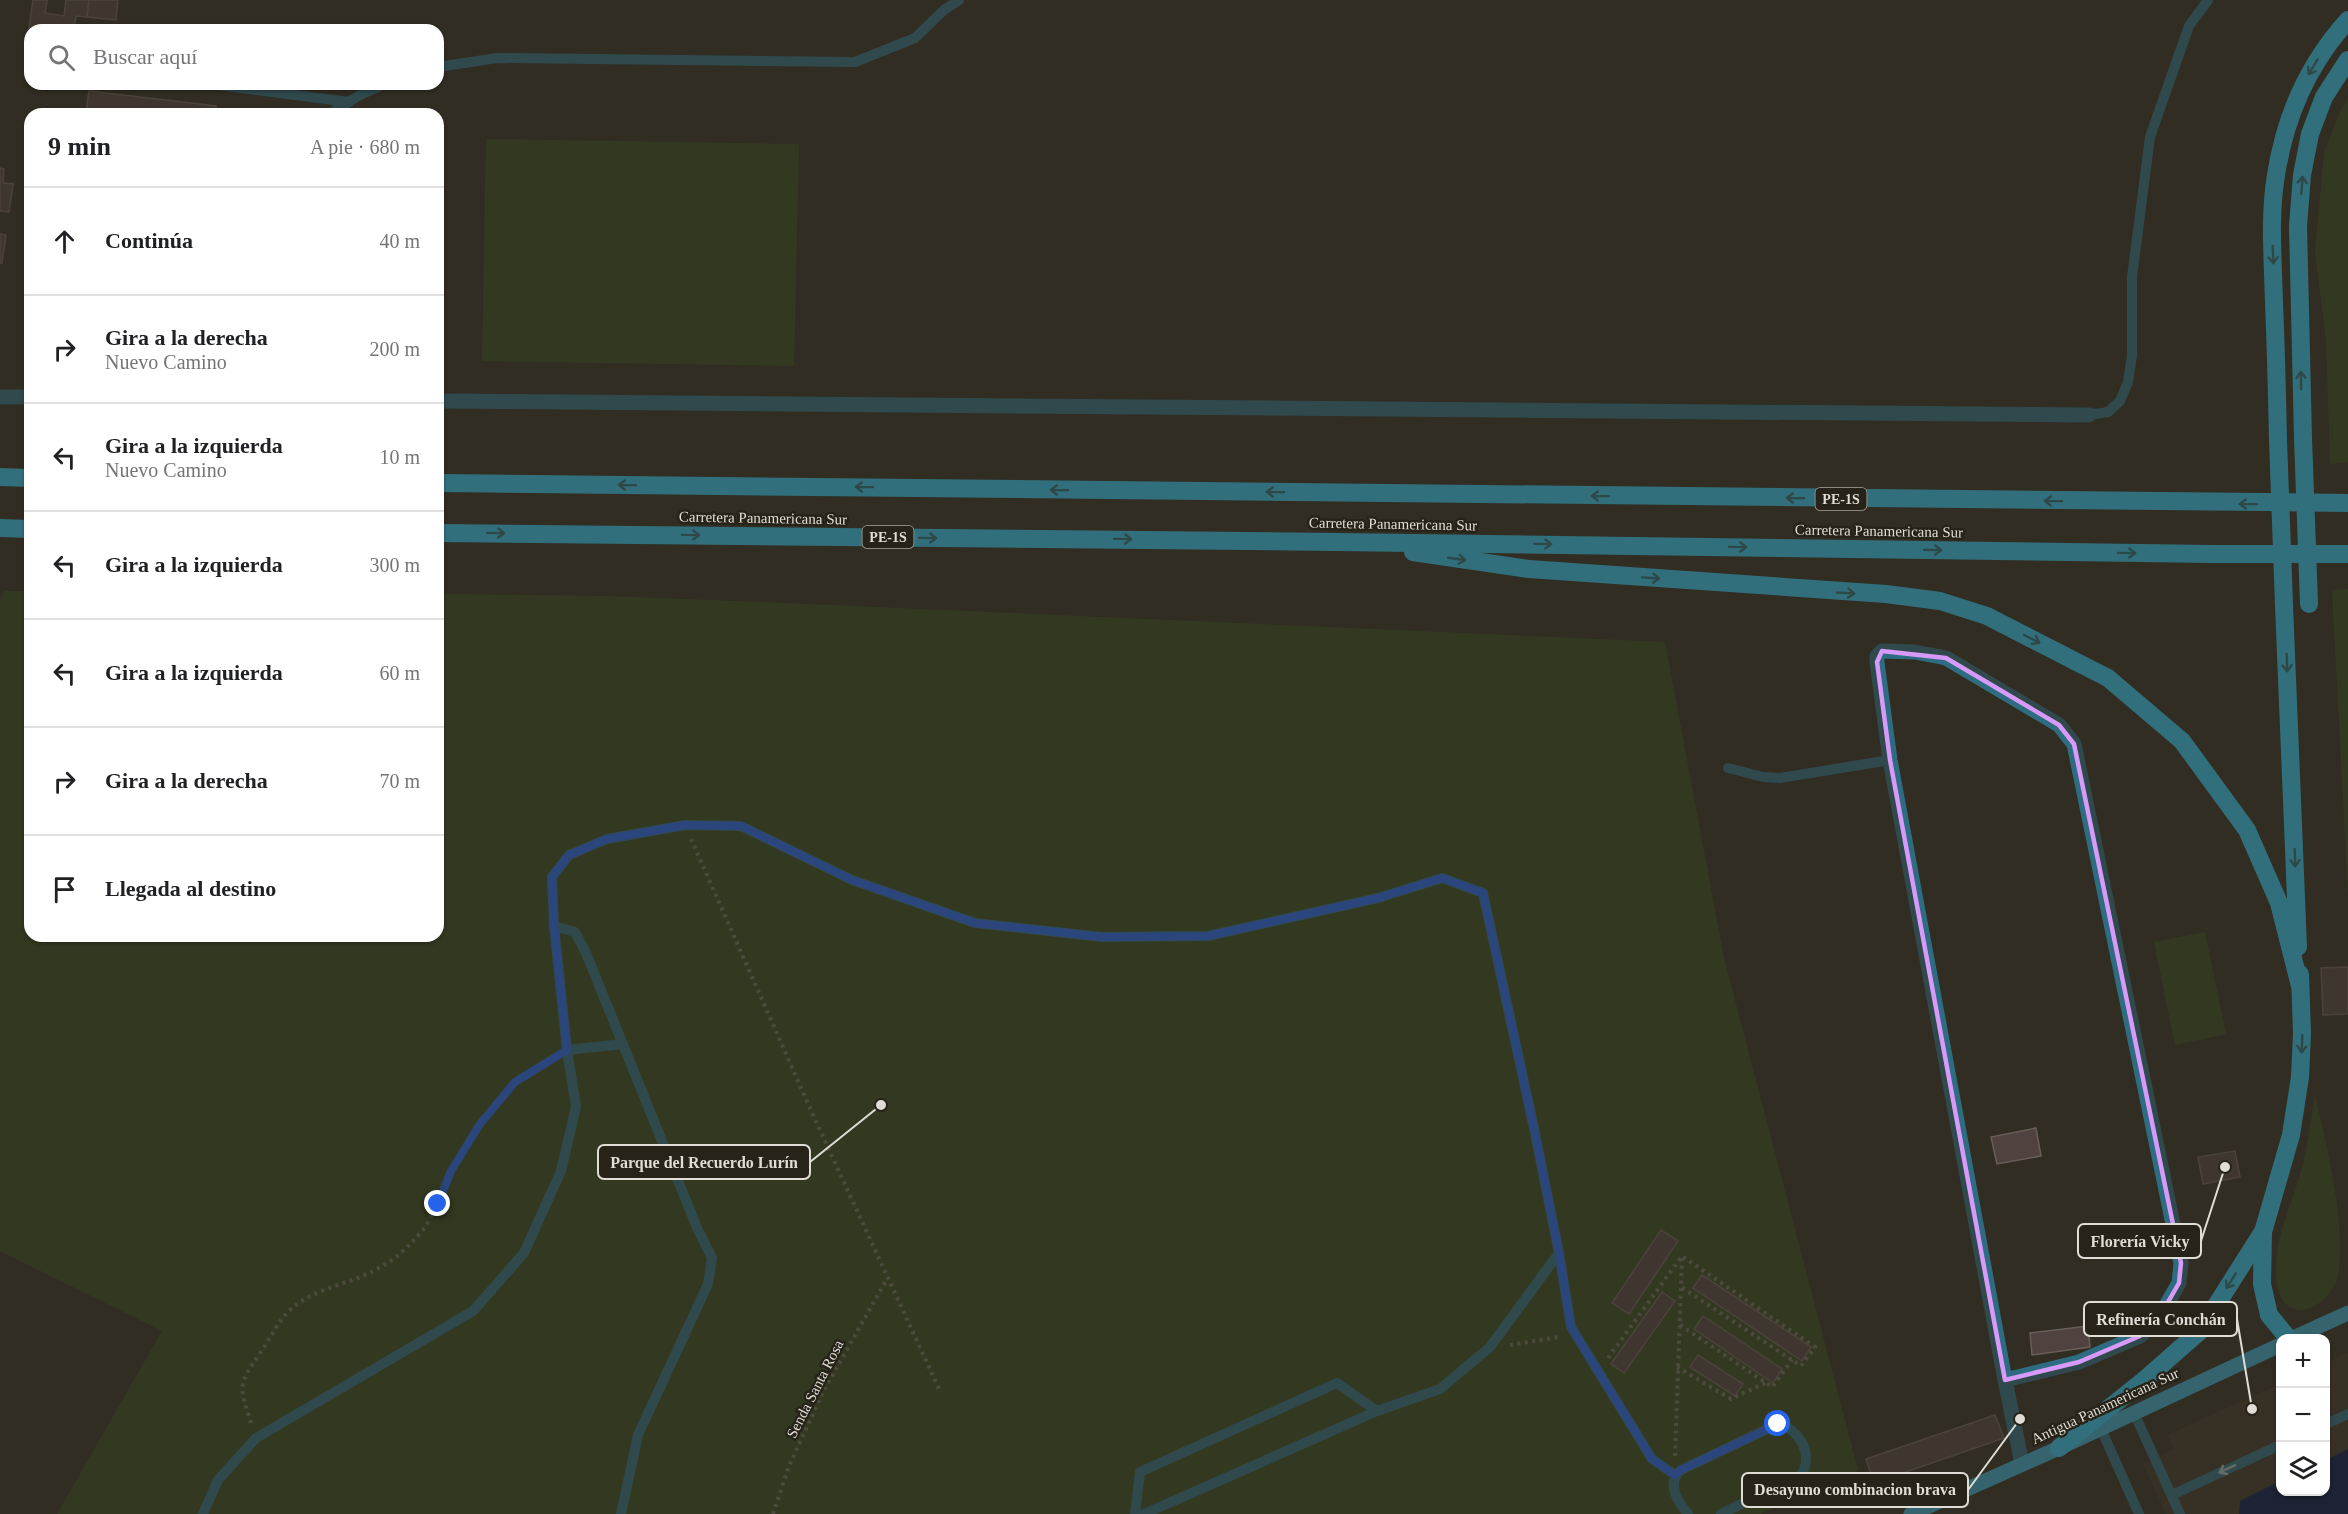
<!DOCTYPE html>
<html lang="es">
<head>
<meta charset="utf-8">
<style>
	:root { --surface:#fff; --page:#f2f2f2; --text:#202124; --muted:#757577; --line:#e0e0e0 }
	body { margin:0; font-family:"Times New Roman",serif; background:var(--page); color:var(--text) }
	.controls { position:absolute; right:18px; bottom:18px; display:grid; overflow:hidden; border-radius:12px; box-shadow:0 2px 4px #0004 }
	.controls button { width:54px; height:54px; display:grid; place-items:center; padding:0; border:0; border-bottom:2px solid var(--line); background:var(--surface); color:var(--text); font:30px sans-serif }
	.stop { position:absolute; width:18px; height:18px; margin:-14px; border:4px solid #2563eb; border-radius:50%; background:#fff }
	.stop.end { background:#2563eb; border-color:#fff; box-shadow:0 2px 6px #0008 }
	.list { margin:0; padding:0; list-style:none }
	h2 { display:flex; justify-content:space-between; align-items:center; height:78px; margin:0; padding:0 24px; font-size:26px }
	h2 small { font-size:20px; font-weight:400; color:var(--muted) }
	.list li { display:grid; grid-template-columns:39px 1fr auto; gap:18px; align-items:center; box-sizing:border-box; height:108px; padding:0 24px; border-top:2px solid var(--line) }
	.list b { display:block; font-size:22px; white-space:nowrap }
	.list p { margin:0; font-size:20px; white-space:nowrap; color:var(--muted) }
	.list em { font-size:20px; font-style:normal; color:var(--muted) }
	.icon { flex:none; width:33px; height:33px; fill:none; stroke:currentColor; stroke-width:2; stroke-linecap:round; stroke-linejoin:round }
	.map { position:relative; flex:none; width:2348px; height:1514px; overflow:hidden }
	.search { position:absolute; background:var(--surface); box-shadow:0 2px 4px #0004; left:24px; top:24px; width:420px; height:66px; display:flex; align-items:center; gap:15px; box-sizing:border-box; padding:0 21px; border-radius:18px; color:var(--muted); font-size:22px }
	.panel { position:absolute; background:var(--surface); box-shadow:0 2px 4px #0004; left:24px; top:108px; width:420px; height:834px; border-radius:18px }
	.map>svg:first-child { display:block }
	.built { fill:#3d3626 }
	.green { fill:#36481e }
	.water { fill:#05184b }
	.building { fill:#4f423f; stroke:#6a5d59; stroke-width:1.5 }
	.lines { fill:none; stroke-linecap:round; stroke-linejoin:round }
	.path { stroke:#706c63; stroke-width:4; stroke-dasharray:3 4.5; stroke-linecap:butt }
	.service { stroke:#2e6c81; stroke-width:10 }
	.minor { stroke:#2e6c81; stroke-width:15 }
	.primary { stroke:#3aa7c9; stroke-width:15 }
	.motorway { stroke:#33bfe8; stroke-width:18 }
	.motorway-bridge { stroke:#33bfe8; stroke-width:18 }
	.oneway { stroke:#2c6976 }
	.oneway2 { stroke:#a1b5b8 }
	.route { stroke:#2563eb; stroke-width:8 }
	.marked { fill:none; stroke:#d89af8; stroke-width:4.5; stroke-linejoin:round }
	.labels { text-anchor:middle; stroke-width:5; stroke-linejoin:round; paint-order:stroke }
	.shield { fill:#272319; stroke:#a8a59d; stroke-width:1.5 }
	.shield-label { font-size:14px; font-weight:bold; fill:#dfddd6 }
	.street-label { font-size:15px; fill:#dfddd6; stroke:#272319 }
	.leader { fill:none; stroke:#dfddd6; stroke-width:2 }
	.callout-dot { fill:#dfddd6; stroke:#272319; stroke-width:2 }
	.callout { fill:#272319; stroke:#dfddd6; stroke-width:2 }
	.callout-label { font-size:16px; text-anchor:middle; font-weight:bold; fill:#dfddd6 }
</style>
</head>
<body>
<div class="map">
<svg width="2348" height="1514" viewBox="0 0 2348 1514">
	<rect width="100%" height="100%" fill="#312d23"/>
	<polygon class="built" points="2348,1353 2348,1514 2166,1514 2143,1464 2174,1449 2167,1435 2280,1384 2280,1492 2326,1492 2326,1363"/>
	<g class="green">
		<polygon points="2348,99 2348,462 2330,464 2326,339 2315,252 2324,153 2340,112"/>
		<polygon points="486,139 799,144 794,366 482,361"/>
		<polygon points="2348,589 2348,893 2332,590"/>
		<polygon points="4,591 30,591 30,936 438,936 438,594 605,596 762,602 1665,642 1724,958 1858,1470 1760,1514 57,1514 162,1331 0,1251 0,600"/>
		<polygon points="2205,932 2226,1034 2175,1045 2154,942"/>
		<path d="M2315,1096c12,49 33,136 22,184 -17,38 -60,44 -61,-7 -1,-40 18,-72 27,-109 5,-22 8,-45 12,-68z"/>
	</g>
	<polygon class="water" points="2348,1449 2348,1514 2239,1514 2240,1501 2280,1481 2280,1492 2326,1492 2326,1460"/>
	<g class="building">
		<polygon points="33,0 47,0 45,13 64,16 66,0 89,0 87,17 76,16 74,30 29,28"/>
		<polygon points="89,0 118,0 116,20 87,17"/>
		<polygon points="89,91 216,106 215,114 111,114 86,111"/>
		<polygon points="0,168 4,169 3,183 13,184 9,212 0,211"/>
		<polygon points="0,234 6,235 2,263 0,263"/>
		<polygon points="2348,967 2348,1014 2323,1015 2321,968"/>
		<polygon points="2036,1128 2041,1156 1997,1164 1991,1137"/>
		<polygon points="2235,1151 2240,1177 2203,1184 2198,1157"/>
		<polygon points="1661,1230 1678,1241 1629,1314 1612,1303"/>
		<polygon points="1702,1275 1811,1347 1802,1361 1693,1288"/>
		<polygon points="1662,1292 1675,1301 1624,1373 1611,1364"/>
		<polygon points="1703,1316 1782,1369 1773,1383 1694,1329"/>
		<polygon points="2088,1326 2090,1347 2032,1355 2030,1333"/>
		<polygon points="1698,1355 1743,1384 1735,1396 1690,1367"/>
		<polygon points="1995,1415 2004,1438 1874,1483 1866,1459"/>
	</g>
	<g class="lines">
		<g class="path">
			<polyline points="691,839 813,1115 940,1391"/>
			<polyline points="1680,1325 1772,1387 1792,1360"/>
			<polyline points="1510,1345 1559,1337"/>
			<polyline points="1608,1358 1682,1256 1815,1347 1801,1366 1681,1287"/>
			<polyline points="1677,1367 1731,1399 1765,1383"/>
			<path d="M251,1423c-12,-37 -13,-38 9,-70 11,-15 17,-31 31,-44 25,-22 58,-24 86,-40 18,-9 32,-23 45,-38 14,-17 19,-41 30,-61 14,-27 40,-67 63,-88 11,-10 26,-18 38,-25"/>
			<polyline points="1675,1456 1682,1257"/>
			<polyline points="773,1514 789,1466 824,1390 887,1279"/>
		</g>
		<g class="service">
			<polyline points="438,67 497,58 855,62 915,38 944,10 959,0"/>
			<polyline points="210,84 349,102"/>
			<polyline points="329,114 360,95 385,84"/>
			<polyline points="2089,415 2108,412 2120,401 2128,382 2132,356 2132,277 2150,137 2189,26 2208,0"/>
			<polyline points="1728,768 1763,777 1780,778 1890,760"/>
			<polyline points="554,926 575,932 586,953 698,1230 712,1258 708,1284 638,1435 621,1514"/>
			<polyline points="567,1050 623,1044"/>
			<polyline points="2134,1413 2180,1514"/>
			<polyline points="2326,1424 2348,1414"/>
			<polyline points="2101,1429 2139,1514"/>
			<polyline points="2172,1495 2280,1445"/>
			<polyline points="203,1514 218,1480 256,1438 473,1311 524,1253 561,1171 576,1107 567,1050 554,926 552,877 569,855 607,839 685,825 741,826 852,880 975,923 1102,937 1208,936 1378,898 1442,878 1483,893 1535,1133 1559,1253 1571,1327 1652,1459 1675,1475"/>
			<polyline points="1135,1514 1140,1472 1337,1383 1377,1411"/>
			<polyline points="1144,1514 1377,1411 1440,1389 1490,1347 1559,1253"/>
			<path d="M1688,1514c-11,-13 -22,-31 -7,-44l97,-46c22,5 36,31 23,51l-80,39"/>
		</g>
		<g class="minor">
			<polyline points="0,397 30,397"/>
			<polyline points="438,401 2089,415"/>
			<polyline points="2005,1380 2079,1362 2140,1336 2160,1316 2179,1283 2181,1263 2074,744 2059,725 1946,658 1915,652 1882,651 1877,656 1877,662 1890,760 2005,1380 2022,1464"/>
		</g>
		<g class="primary">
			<polyline points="2293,1338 2348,1313"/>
			<polyline points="1911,1514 2059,1448 2280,1345"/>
		</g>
		<g class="motorway">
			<polyline points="2303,438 2298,226 2302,175 2310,134 2324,97 2348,60"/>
			<path d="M2278,440c-1,-46 -2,-92 -4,-137 -1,-43 -5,-86 2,-128 9,-58 33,-112 72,-155"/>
			<polyline points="0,477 30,478"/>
			<polyline points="438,483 2348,503"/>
			<polyline points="0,528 30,529"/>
			<polyline points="438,533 1337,542 2212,554 2348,554"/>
			<polyline points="1413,552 1529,569 1886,594 1940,601 1987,616 2108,678 2182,741 2247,830 2279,903 2300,986"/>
			<polyline points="2284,605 2298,947"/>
			<polyline points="2288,1338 2269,1315 2262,1284 2263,1232 2291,1135 2300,1077 2302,1034 2300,974"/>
			<polyline points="2059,1448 2143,1381 2200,1331 2262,1233"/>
		</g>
		<g class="motorway-bridge">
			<polyline points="2303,438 2309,604"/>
			<polyline points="2278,440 2284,605"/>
		</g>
	</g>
	<defs><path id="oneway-shaft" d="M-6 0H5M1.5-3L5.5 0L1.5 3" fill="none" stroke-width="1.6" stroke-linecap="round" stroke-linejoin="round" transform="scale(1.5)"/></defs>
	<g class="oneway">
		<use href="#oneway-shaft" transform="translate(2313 67) rotate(121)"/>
		<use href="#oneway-shaft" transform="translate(2302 185) rotate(-85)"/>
		<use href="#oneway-shaft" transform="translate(2273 255) rotate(88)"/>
		<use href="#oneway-shaft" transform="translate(2301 380) rotate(-91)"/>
		<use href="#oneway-shaft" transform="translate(627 485) rotate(-179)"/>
		<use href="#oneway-shaft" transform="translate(864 487) rotate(-179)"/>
		<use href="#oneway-shaft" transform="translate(1059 490) rotate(-179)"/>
		<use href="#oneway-shaft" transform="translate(1275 492) rotate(-179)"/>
		<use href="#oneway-shaft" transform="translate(1600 496) rotate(-179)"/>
		<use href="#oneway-shaft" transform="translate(1795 498) rotate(-179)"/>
		<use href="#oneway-shaft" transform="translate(2053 501) rotate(-179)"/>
		<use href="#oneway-shaft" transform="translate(2248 504) rotate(-179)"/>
		<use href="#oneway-shaft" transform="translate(496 533) rotate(1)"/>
		<use href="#oneway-shaft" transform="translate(691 535) rotate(1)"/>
		<use href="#oneway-shaft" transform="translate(928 538) rotate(1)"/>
		<use href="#oneway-shaft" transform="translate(1123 539) rotate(1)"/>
		<use href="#oneway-shaft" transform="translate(1543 544) rotate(1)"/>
		<use href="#oneway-shaft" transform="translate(1738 547) rotate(1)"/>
		<use href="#oneway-shaft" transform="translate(1933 550) rotate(1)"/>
		<use href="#oneway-shaft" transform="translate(2127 553) rotate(1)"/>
		<use href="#oneway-shaft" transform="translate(1457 559) rotate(8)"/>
		<use href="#oneway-shaft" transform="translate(1651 578) rotate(4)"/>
		<use href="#oneway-shaft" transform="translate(1846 593) rotate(3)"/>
		<use href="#oneway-shaft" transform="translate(2032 639) rotate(27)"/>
		<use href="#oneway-shaft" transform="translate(2287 663) rotate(88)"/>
		<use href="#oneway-shaft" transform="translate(2295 858) rotate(88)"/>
		<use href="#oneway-shaft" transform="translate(2302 1044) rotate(92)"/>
		<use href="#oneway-shaft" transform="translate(2231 1281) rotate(122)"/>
	</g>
	<use class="oneway2" href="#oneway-shaft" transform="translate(2227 1469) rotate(155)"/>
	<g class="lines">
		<polyline class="route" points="438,1204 451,1171 480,1124 515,1082 567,1050 554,926 552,877 569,855 607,839 685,825 741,826 852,880 975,923 1102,937 1208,936 1378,898 1442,878 1483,893 1535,1133 1559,1253 1571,1327 1652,1459 1675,1475 1681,1470 1778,1424"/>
	</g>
	<path d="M0 0H2348V1514H0ZM1882,651l64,7 113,67 15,19 107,519 -2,20 -19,33 -20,20 -61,26 -74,18 -115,-620 -13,-98z" fill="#312d23" fill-opacity=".55" fill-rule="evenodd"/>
	<path class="marked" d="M1882,651l64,7 113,67 15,19 107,519 -2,20 -19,33 -20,20 -61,26 -74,18 -115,-620 -13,-98z"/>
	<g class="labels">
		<g class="shield">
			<rect x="1815.5" y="488" width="51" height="22" rx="4.5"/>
			<rect x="862.5" y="526" width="51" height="22" rx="4.5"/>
		</g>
		<g class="shield-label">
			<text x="1841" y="504">PE-1S</text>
			<text x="888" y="542">PE-1S</text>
		</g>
		<g class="street-label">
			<text transform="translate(763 518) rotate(1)" y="5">Carretera Panamericana Sur</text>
			<text transform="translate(1393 524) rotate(1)" y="5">Carretera Panamericana Sur</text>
			<text transform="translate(1879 531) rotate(1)" y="5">Carretera Panamericana Sur</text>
			<text transform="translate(815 1389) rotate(-63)" y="5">Senda Santa Rosa</text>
			<text transform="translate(2105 1406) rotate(-25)" y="5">Antigua Panamericana Sur</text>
		</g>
	</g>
	<path class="leader" d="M881 1105L810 1162M2225 1167L2201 1241M2252 1409L2237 1319M2020 1419L1968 1490"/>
	<g class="callout-dot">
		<circle cx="881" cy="1105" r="6"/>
		<circle cx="2225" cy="1167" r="6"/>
		<circle cx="2252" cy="1409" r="6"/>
		<circle cx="2020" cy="1419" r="6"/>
	</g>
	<g class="callout">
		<rect x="598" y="1145" width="212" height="34" rx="6"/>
		<rect x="2078" y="1224" width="123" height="34" rx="6"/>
		<rect x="2084" y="1302" width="153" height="34" rx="6"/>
		<rect x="1742" y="1473" width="226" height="34" rx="6"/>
	</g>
	<g class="callout-label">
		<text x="704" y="1168">Parque del Recuerdo Lurín</text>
		<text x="2140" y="1247">Florería Vicky</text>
		<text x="2161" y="1325">Refinería Conchán</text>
		<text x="1855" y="1495">Desayuno combinacion brava</text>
	</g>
</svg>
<div class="controls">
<button>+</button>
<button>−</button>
<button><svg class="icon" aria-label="layers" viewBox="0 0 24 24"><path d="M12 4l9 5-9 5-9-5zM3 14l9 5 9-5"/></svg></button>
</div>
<div class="stop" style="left:1778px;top:1424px"></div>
<div class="stop end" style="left:438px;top:1204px"></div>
<div class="search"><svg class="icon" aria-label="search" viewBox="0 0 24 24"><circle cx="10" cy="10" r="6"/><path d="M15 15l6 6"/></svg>Buscar aquí</div>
<section class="panel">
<h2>9 min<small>A pie · 680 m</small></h2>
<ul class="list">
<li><svg class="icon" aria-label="ahead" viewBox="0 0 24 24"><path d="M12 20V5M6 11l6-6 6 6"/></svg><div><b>Continúa</b></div><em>40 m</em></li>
<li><svg class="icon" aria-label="right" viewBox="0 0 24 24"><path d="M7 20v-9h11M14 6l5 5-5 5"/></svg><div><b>Gira a la derecha</b><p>Nuevo Camino</p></div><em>200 m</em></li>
<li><svg class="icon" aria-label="left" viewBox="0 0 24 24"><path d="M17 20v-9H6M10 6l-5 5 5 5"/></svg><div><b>Gira a la izquierda</b><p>Nuevo Camino</p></div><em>10 m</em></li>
<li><svg class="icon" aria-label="left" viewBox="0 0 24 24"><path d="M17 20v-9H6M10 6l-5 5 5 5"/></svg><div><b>Gira a la izquierda</b></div><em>300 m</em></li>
<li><svg class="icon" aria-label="left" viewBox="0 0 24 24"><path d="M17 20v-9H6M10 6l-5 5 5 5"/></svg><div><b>Gira a la izquierda</b></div><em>60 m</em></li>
<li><svg class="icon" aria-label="right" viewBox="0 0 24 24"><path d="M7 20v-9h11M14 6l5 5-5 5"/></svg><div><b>Gira a la derecha</b></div><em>70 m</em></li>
<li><svg class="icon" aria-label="arrive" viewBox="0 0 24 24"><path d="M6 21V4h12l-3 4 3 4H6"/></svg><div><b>Llegada al destino</b></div></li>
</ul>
</section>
</div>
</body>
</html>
